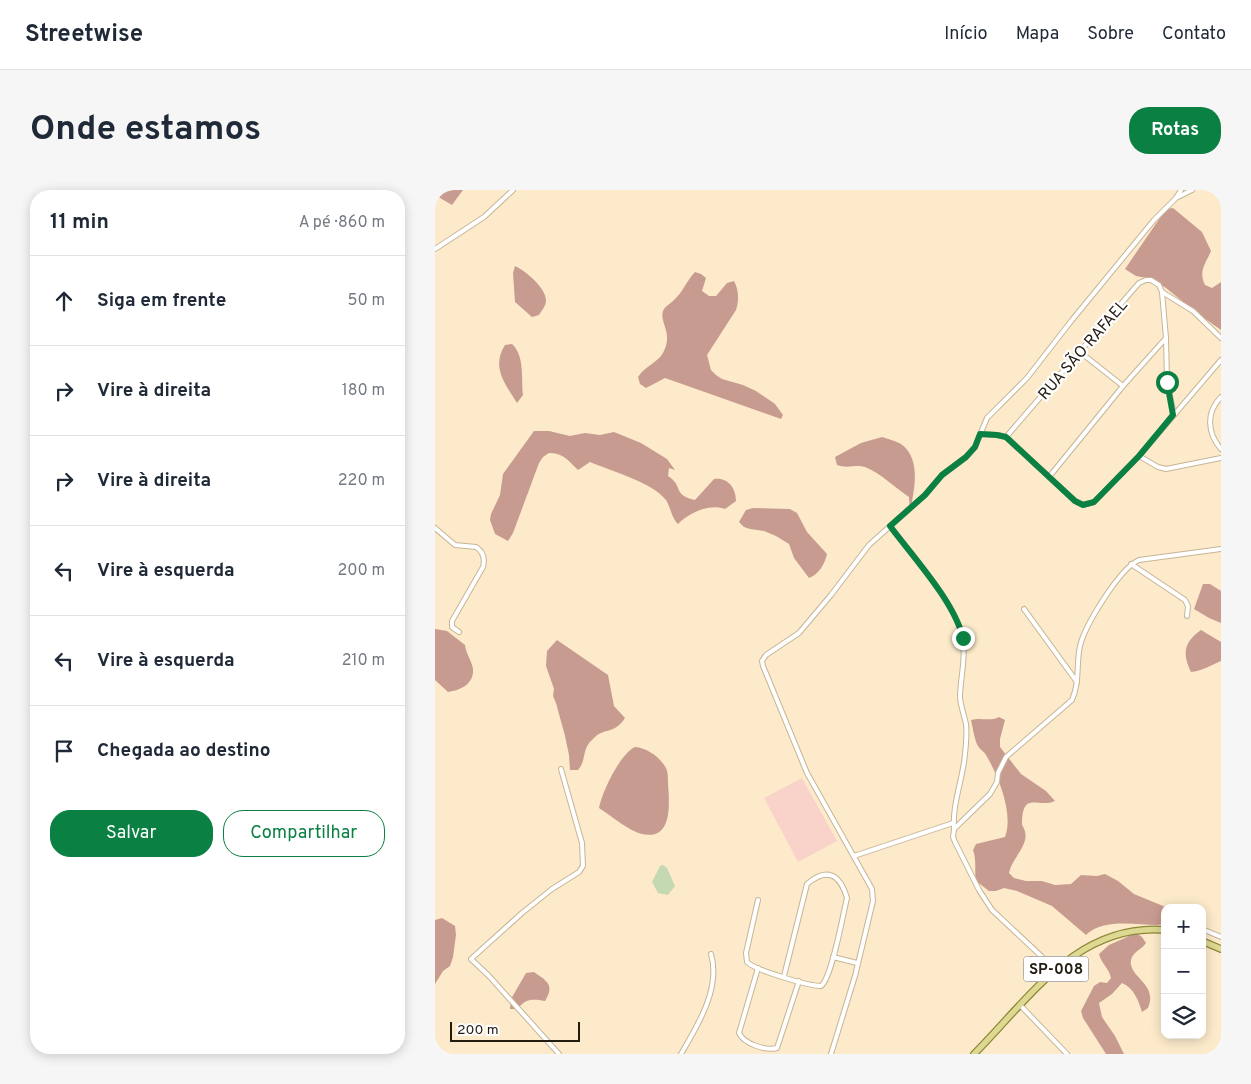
<!DOCTYPE html>
<html lang="pt">
<head>
<meta charset="utf-8">
<style>
	:root { --surface:#fff; --page:#f6f6f7; --text:#1f2937; --muted:#747a83; --line:#e0e1e3; --accent:#0b8043 }
	body { margin:0; font-family:Overpass,sans-serif; background:var(--page); color:var(--text) }
	.controls { position:absolute; right:15px; bottom:15px; display:grid; overflow:hidden; border-radius:10px; box-shadow:0 2px 12px #0003 }
	.controls button { width:45px; height:45px; display:grid; place-items:center; padding:0; border:0; border-bottom:1px solid var(--line); background:var(--surface); color:var(--text); font:25px sans-serif }
	.scale { position:absolute; left:15px; bottom:12px; width:130px; box-sizing:border-box; padding-left:5px; border:2px solid #231c11; border-top:0; font-size:14px; line-height:18px; white-space:nowrap; color:#231c11; -webkit-text-stroke:4px #fff; paint-order:stroke }
	.stop { position:absolute; width:15px; height:15px; margin:-11px; border:4px solid #0b8043; border-radius:50%; background:#fff }
	.stop.end { background:#0b8043; border-color:#fff; box-shadow:0 1px 5px #0008 }
	.list { margin:0; padding:0; list-style:none }
	h2 { display:flex; justify-content:space-between; align-items:center; height:65px; margin:0; padding:0 20px; font-size:21px }
	h2 small { font-size:16px; font-weight:400; color:var(--muted) }
	.list li { display:grid; grid-template-columns:32px 1fr auto; gap:15px; align-items:center; box-sizing:border-box; height:90px; padding:0 20px; border-top:1px solid var(--line) }
	.list b { display:block; font-size:19px; white-space:nowrap }
	.list em { font-size:16px; font-style:normal; color:var(--muted) }
	.actions { display:flex; gap:10px; padding:15px 20px }
	.actions a { flex:1; padding:11px 0; border:1px solid var(--accent); border-radius:20px; text-align:center; font-size:18px; color:var(--accent) }
	.actions .main { background:var(--accent); color:#fff }
	.icon { flex:none; width:28px; height:28px; fill:none; stroke:currentColor; stroke-width:2; stroke-linecap:round; stroke-linejoin:round }
	.map { position:relative; flex:none; width:786px; height:864px; overflow:hidden; border-radius:20px }
	header { display:flex; align-items:center; gap:30px; box-sizing:border-box; height:70px; padding:0 25px; background:var(--surface); border-bottom:1px solid var(--line) }
	header strong { font-size:24px }
	nav { display:flex; gap:28px; margin-inline-start:auto; font-size:18px }
	.intro { display:flex; align-items:center; justify-content:space-between; box-sizing:border-box; height:120px; padding:0 30px }
	h1 { margin:0; font-size:35px }
	.button { padding:12px 22px; border-radius:20px; background:var(--accent); color:#fff; font-size:18px; font-weight:700 }
	main { display:flex; gap:30px; padding:0 30px }
	aside { flex:1; background:var(--surface); border-radius:20px; box-shadow:0 2px 12px #0003 }
	.map>svg:first-child { display:block }
	.green { fill:#f9d3ca }
	.forest { fill:#c89b90 }
	.water { fill:#c4d8b2 }
	.lines { fill:none; stroke-linecap:round; stroke-linejoin:round }
	.street-casing { stroke:#c6b596; stroke-width:6 }
	.primary-casing { stroke:#8d8735; stroke-width:8 }
	.street { stroke:#fff; stroke-width:4 }
	.primary { stroke:#ddd992; stroke-width:5.5 }
	.route { stroke:#0b8043; stroke-width:6 }
	.labels { text-anchor:middle; stroke-width:4.5; stroke-linejoin:round; paint-order:stroke }
	.shield { fill:#fff; stroke:#656058; stroke-width:1 }
	.shield-label { font-size:15px; font-weight:bold; fill:#231c11 }
	.street-label { font-size:16px; fill:#231c11; stroke:#fff }
</style>
</head>
<body>
<header>
<strong>Streetwise</strong>
<nav><a>Início</a><a>Mapa</a><a>Sobre</a><a>Contato</a></nav>
</header>
<div class="intro"><h1>Onde estamos</h1><a class="button">Rotas</a></div>
<main>
<aside>
<h2>11 min<small>A pé · 860 m</small></h2>
<ul class="list">
<li><svg class="icon" aria-label="ahead" viewBox="0 0 24 24"><path d="M12 20V5M6 11l6-6 6 6"/></svg><div><b>Siga em frente</b></div><em>50 m</em></li>
<li><svg class="icon" aria-label="right" viewBox="0 0 24 24"><path d="M7 20v-9h11M14 6l5 5-5 5"/></svg><div><b>Vire à direita</b></div><em>180 m</em></li>
<li><svg class="icon" aria-label="right" viewBox="0 0 24 24"><path d="M7 20v-9h11M14 6l5 5-5 5"/></svg><div><b>Vire à direita</b></div><em>220 m</em></li>
<li><svg class="icon" aria-label="left" viewBox="0 0 24 24"><path d="M17 20v-9H6M10 6l-5 5 5 5"/></svg><div><b>Vire à esquerda</b></div><em>200 m</em></li>
<li><svg class="icon" aria-label="left" viewBox="0 0 24 24"><path d="M17 20v-9H6M10 6l-5 5 5 5"/></svg><div><b>Vire à esquerda</b></div><em>210 m</em></li>
<li><svg class="icon" aria-label="arrive" viewBox="0 0 24 24"><path d="M6 21V4h12l-3 4 3 4H6"/></svg><div><b>Chegada ao destino</b></div></li>
</ul>
<div class="actions"><a class="main">Salvar</a><a>Compartilhar</a></div>
</aside>
<div class="map">
<svg width="786" height="864" viewBox="0 0 786 864">
	<rect width="100%" height="100%" fill="#fceaca"/>
	<polygon class="green" points="367,588 402,651 363,672 329,608"/>
	<g class="forest">
		<polygon points="0,0 28,0 17,15 0,5"/>
		<path d="M738,18l29,24 9,19c-5,12 -13,20 -6,34l7,3 9,-6v48l-24,-17 -31,-25 -14,-9 -16,-3 -11,-7 41,-60z"/>
		<path d="M80,76c10,4 32,23 31,35 0,5 -5,10 -7,14l-7,2 -17,-15 -2,-29z"/>
		<path d="M260,82l6,2 5,4 -4,13 7,5h7l11,-13 7,-2c5,9 5,20 2,29l-29,45 4,15 5,5 6,4 21,6 13,6 19,13 8,11 -2,4 -116,-41 -19,10 -6,-4 -2,-7c7,-11 19,-14 25,-24 11,-20 -4,-30 0,-42 2,-5 7,-7 11,-11 9,-8 13,-20 21,-28z"/>
		<path d="M77,154c13,12 9,34 11,51l-6,8c-12,-19 -26,-36 -12,-58z"/>
		<path d="M99,241h15l21,5 15,-3 15,2 14,-3 27,11 26,16 8,11 -6,-2 -1,8c16,10 4,19 27,24l19,-21c13,-2 22,8 22,22l-11,8c-16,-6 -36,4 -47,15 -7,-7 -7,-16 -12,-24 -14,-18 -55,-29 -76,-38l-12,8c-10,-10 -15,-17 -29,-17l-6,4 -4,6 -26,70 -5,8 -13,-7 -5,-14 1,-6 9,-19 3,-21z"/>
		<path d="M447,247c6,2 14,4 19,7 21,15 13,47 9,68l-1,-15c-14,-9 -28,-24 -44,-30 -9,-3 -17,2 -28,-2l-2,-8 26,-14z"/>
		<path d="M318,318l37,1 7,4 10,19 20,22c-2,10 -9,21 -18,24l-15,-20 -5,-14 -13,-8 -12,-5 -14,-2 -6,-2 -5,-5 7,-12z"/>
		<polygon points="768,394 775,394 786,401 786,433 774,428 759,419"/>
		<path d="M0,439l12,2 18,14c1,9 7,16 8,24 1,15 -12,21 -25,23l-13,-12z"/>
		<path d="M766,440l20,12v19c-9,4 -20,10 -30,11 -9,-19 -7,-30 10,-42z"/>
		<path d="M122,450l51,35 6,31 11,12c-11,17 -21,9 -32,21 -12,10 -6,21 -15,31h-8l-1,-15 -4,-19 -9,-33 -3,-7 1,-7 -8,-23 1,-15z"/>
		<path d="M564,527l6,3 -5,19v8l21,27 25,17 9,10c-17,8 -33,-12 -33,24 12,18 -10,31 -13,48l5,5 12,3h16l13,4 16,-1 10,-9 16,1 8,-2 13,7 16,13 34,14h-3v16l-8,1c-21,0 -54,-7 -71,10l-34,-29 -35,-15 -13,-3 -8,3h-7l-13,-10c-2,-10 1,-20 -3,-31l3,-6 29,-7c9,-23 -7,-62 -19,-82 -2,-4 -6,-5 -8,-9 -4,-7 -5,-18 -7,-26 11,-3 18,2 28,-3z"/>
		<path d="M200,557c12,1 25,10 31,21 2,4 2,9 2,15 1,18 6,58 -26,51 -13,-3 -32,-19 -43,-26 3,-16 21,-54 36,-61z"/>
		<polygon points="7,728 20,736 21,745 18,767 15,776 8,781 0,794 0,730"/>
		<path d="M701,743l6,4 4,6c-4,6 -11,8 -14,14 -7,15 17,24 18,39 1,4 -1,9 -2,12l-6,4c-4,-12 -8,-24 -20,-29l-10,11 -13,9 3,14 13,19 9,18h-18l-23,-36 -2,-7 13,-25 6,-4 7,1 4,-5c-2,-10 -10,-15 -12,-24l10,-9z"/>
		<path d="M99,782c13,9 21,13 11,29 -12,-2 -20,-3 -27,8h-8l1,-10 15,-26z"/>
	</g>
	<polygon class="water" points="228,675 232,678 240,696 233,705 223,703 217,692 225,676"/>
	<g class="lines">
		<defs>
			<g id="street">
				<polyline points="743,7 757,0"/>
				<polyline points="0,59 49,27 78,0"/>
				<polyline points="727,102 758,121 786,148"/>
				<polyline points="645,162 688,196"/>
				<path d="M786,207c-15,15 -14,36 0,52"/>
				<path d="M545,244l17,1 9,2 69,64c7,4 11,4 19,1l45,-46 82,-96"/>
				<polyline points="571,247 704,93 711,90 716,90 724,95 727,102 731,148 732,191 739,225"/>
				<polyline points="704,266 723,277 731,279 786,268"/>
				<polyline points="614,287 688,196 731,148"/>
				<path d="M455,336c21,28 69,81 73,115 3,18 -3,38 -3,57 1,9 4,17 6,26 1,9 0,21 -1,30 -2,25 -13,50 -11,75l36,-35 7,-12 1,-9 8,-16 66,-57c8,-18 4,-36 8,-54 5,-21 40,-78 59,-86l82,-11"/>
				<path d="M0,338l20,17 21,2c8,5 9,12 7,20l-31,54v6l7,5"/>
				<polyline points="696,374 750,410 753,416 752,426"/>
				<polyline points="589,419 642,492"/>
				<polyline points="519,639 518,647 520,652 544,700 557,720 620,779"/>
				<polyline points="419,666 518,633"/>
				<path d="M323,710l-12,53 1,9c8,8 61,24 74,24 11,-8 22,-72 26,-88 -7,-24 -20,-31 -40,-14l-23,92"/>
				<polyline points="767,739 786,747"/>
				<polyline points="398,767 422,773"/>
				<path d="M323,778l-19,65c5,11 27,18 38,15l22,-67"/>
				<polyline points="585,815 632,864"/>
				<polyline points="124,864 54,786 36,769 87,723 117,699 144,682 148,676 147,653 126,579"/>
				<path d="M246,864c17,-29 40,-66 30,-100"/>
				<polyline points="396,864 420,786 438,711 437,699 372,583 328,476 327,471 331,465 364,443 396,405 434,355 490,305 507,285 531,267 540,257 552,228 592,188 637,130 719,30 741,8 746,0"/>
			</g>
			<g id="primary">
				<polyline points="767,751 786,759"/>
				<path d="M539,864c55,-55 103,-131 191,-124"/>
			</g>
		</defs>
		<use href="#street" class="street-casing"/>
		<use href="#primary" class="primary-casing"/>
		<use href="#street" class="street"/>
		<use href="#primary" class="primary"/>
	</g>
	<g class="lines">
		<path class="route" d="M528,448c-9,-37 -50,-81 -73,-112l35,-31 17,-20 24,-18 9,-10 5,-13 17,1 9,2 69,64 8,4 11,-3 45,-46 34,-41 -6,-33"/>
	</g>
	<g class="labels">
		<rect class="shield" x="588.5" y="766.5" width="65" height="25" rx="4"/>
		<g class="shield-label">
			<text x="621" y="784">SP-008</text>
		</g>
		<g class="street-label">
			<text transform="translate(647 159) rotate(-49)" y="6">RUA SÃO RAFAEL</text>
		</g>
	</g>
</svg>
<div class="controls">
<button>+</button>
<button>−</button>
<button><svg class="icon" aria-label="layers" viewBox="0 0 24 24"><path d="M12 4l9 5-9 5-9-5zM3 14l9 5 9-5"/></svg></button>
</div>
<div class="scale">200 m</div>
<div class="stop" style="left:732px;top:192px"></div>
<div class="stop end" style="left:528px;top:448px"></div>
</div>
</main>
</body>
</html>
